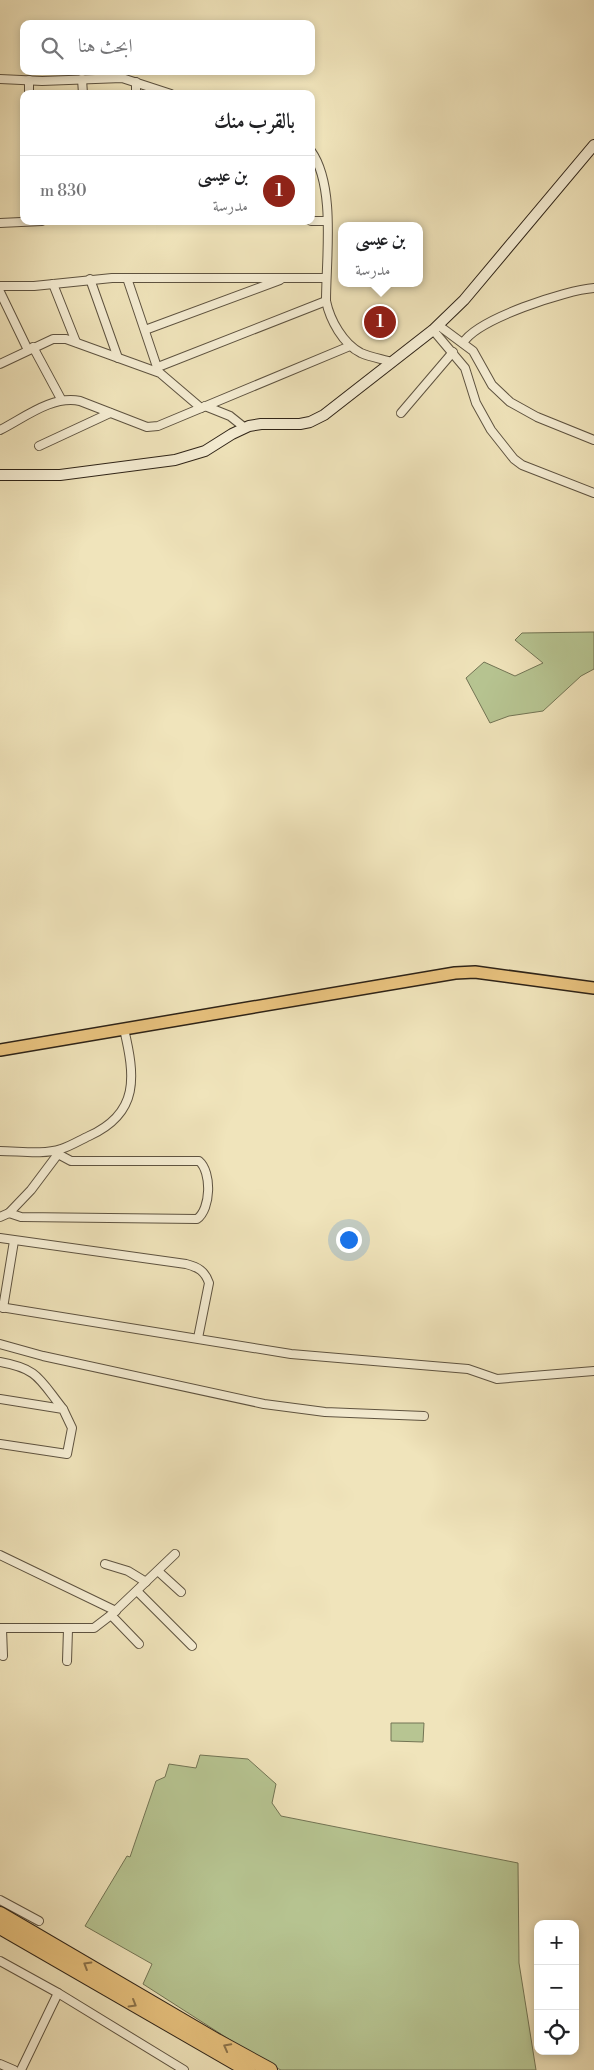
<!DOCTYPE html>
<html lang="ar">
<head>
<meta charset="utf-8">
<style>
	:root { --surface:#fff; --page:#f2f2f2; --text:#202124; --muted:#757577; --line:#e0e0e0; --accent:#8f2418 }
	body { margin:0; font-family:"Libre Bodoni",Amiri,serif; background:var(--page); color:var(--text); direction:rtl }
	.controls { position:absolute; right:15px; bottom:15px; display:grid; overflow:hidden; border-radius:10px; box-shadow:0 2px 8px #0003 }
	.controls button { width:45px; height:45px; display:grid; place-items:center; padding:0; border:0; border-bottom:1px solid var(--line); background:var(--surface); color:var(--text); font:25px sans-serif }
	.you { position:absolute; left:348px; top:1239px; width:18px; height:18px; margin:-12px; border:4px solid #fff; border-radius:50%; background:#1a73e8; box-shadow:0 0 0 8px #1a73e833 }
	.badge { display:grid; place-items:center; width:32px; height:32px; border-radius:50%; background:var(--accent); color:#fff; font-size:16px; font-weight:700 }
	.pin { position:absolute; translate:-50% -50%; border:2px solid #fff; box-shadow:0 1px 5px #0006 }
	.popup { position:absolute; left:338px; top:222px; width:85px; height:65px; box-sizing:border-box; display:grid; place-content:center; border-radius:10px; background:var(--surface); filter:drop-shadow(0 1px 4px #0005); font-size:16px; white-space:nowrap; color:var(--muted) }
	.popup b { font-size:19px; color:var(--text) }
	.popup::after { content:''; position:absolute; left:50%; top:100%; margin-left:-10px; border:10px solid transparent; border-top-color:var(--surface) }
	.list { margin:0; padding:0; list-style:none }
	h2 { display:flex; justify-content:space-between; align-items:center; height:65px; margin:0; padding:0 20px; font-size:21px }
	h2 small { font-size:16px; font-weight:400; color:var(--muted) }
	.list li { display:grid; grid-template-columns:32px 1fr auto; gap:15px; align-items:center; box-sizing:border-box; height:70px; padding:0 20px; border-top:1px solid var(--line) }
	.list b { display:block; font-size:19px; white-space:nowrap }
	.list p { margin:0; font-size:16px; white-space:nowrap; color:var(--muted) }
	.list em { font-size:16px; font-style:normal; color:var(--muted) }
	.icon { flex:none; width:28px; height:28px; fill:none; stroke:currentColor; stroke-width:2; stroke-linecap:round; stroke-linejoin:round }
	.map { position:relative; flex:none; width:594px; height:2070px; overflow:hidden; direction:ltr }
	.search { position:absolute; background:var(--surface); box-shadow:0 2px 8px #0003; left:20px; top:20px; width:295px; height:55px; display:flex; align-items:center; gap:12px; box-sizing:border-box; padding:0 18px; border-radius:10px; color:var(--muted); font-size:19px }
	.panel { position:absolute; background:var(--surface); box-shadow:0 2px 8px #0003; left:20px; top:90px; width:295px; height:135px; border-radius:10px; direction:rtl }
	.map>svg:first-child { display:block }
	.green { fill:#b7c592; stroke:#727454 }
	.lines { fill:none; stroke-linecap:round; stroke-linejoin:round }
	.street-casing { stroke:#5e5340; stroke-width:10 }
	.secondary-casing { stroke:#2e2317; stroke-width:12 }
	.primary-casing { stroke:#2e2317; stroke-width:14 }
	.highway-casing { stroke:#2e2317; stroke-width:16 }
	.street { stroke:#f5edd3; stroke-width:8 }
	.secondary { stroke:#f5edd3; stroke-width:10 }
	.primary { stroke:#e8c27e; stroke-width:11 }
	.highway { stroke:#e8c27e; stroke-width:14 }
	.oneway { stroke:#8b724a }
</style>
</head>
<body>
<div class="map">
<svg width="594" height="2070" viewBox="0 0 594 2070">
	<rect width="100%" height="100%" fill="#f0e4bb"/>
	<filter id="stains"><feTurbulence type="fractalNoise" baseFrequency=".004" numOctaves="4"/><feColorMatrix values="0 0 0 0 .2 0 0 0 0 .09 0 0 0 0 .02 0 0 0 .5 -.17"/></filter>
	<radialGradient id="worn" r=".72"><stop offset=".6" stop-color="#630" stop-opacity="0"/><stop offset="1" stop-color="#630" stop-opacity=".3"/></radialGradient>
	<g class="green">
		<polygon points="594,632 594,669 581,676 543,711 509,716 490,723 466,678 484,662 515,676 543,663 515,640 522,633"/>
		<polygon points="391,1723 424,1723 423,1742 391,1741"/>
		<polygon points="200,1755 248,1759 276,1784 272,1803 281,1816 518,1863 519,1963 536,2070 281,2070 266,2063 143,1984 152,1964 85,1926 127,1856 130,1857 156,1781 165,1777 169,1764 196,1768"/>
	</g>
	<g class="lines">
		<defs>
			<g id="street">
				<polyline points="0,79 42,81 122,78 171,94"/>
				<polyline points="82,79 83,94"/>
				<polyline points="136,82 136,94"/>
				<polyline points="29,94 29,80"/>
				<path d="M311,151c25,35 15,107 15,150 4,19 17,43 35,52 9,4 21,6 31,9"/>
				<polyline points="311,221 326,221"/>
				<polyline points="0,223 42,221"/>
				<polyline points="127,278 158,370"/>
				<polyline points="90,279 118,358"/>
				<polyline points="53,284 76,342"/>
				<polyline points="0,286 34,286 112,278 326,278"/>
				<polyline points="0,292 28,350"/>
				<polyline points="438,325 473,351 492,385 510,402 537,417 594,440"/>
				<polyline points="145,330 280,280"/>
				<polyline points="433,330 465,368 476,403 491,430 514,459 522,465 594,493"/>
				<path d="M463,343c14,-24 103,-53 131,-55"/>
				<polyline points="33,347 61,399"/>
				<polyline points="0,364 53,339 66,339 160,373 201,408"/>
				<polyline points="158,367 326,301"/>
				<polyline points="205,406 230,416 245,428"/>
				<polyline points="401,413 453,352"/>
				<path d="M0,430c24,-12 52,-35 80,-29l67,26 11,-1 192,-80"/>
				<polyline points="39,446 110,413"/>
				<path d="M0,1151c19,0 43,4 61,-2 10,-3 19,-9 28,-13 51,-23 46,-60 35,-107"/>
				<polyline points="9,1213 31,1190 58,1154"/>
				<path d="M0,1217l9,-4 12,4 176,2c14,-10 15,-47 2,-58h-128l-13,-7 2,-4"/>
				<path d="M0,1238l186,26c12,3 19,7 23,19l-11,55"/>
				<polyline points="0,1307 291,1354 468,1369 497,1379 594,1371"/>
				<polyline points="3,1308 14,1241"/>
				<polyline points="0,1344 43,1356 264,1404 325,1412 424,1416"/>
				<path d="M0,1362c39,7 39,17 63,47"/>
				<polyline points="0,1399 63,1409 72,1428 67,1454 0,1444"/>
				<polyline points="0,1555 116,1611"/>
				<polyline points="105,1564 128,1571 146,1582"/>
				<polyline points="159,1572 181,1592"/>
				<polyline points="137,1591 192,1646"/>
				<polyline points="111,1615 139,1644"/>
				<polyline points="0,1628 94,1628 111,1615 175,1554"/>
				<polyline points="2,1629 3,1656"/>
				<polyline points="67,1661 68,1629"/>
				<polyline points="0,1900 39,1921"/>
				<polyline points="0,1961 58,1993 184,2070"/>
				<polyline points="0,2064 14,2070"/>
				<polyline points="21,2070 58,1993"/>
			</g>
			<polyline id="secondary" points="0,475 60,475 175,460 205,451 232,434 249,426 261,424 300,424 310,422 324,415 433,330 464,300 594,145"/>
			<polyline id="primary" points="0,1050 455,973 475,972 594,988"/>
			<g id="highway">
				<polyline points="0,1914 217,2041 270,2070"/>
				<polyline points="0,1927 248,2070"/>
			</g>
		</defs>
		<use href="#street" class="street-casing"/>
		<use href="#secondary" class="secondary-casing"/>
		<use href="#primary" class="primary-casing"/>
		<use href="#highway" class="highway-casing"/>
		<use href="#street" class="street"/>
		<use href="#secondary" class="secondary"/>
		<use href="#primary" class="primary"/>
		<use href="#highway" class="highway"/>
	</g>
	<defs><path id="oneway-chevron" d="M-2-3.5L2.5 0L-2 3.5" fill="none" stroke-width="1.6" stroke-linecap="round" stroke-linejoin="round" transform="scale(1.25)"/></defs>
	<g class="oneway">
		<use href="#oneway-chevron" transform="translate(87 1965) rotate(-149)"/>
		<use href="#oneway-chevron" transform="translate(133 2004) rotate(30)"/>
		<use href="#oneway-chevron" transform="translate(227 2047) rotate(-152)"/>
	</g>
	<rect width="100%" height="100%" filter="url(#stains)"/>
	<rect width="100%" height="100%" fill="url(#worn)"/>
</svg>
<div class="controls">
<button>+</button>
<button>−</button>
<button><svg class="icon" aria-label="locate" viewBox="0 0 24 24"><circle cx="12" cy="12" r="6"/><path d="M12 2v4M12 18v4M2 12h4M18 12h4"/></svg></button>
</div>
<div class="you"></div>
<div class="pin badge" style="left:380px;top:322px">1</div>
<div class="popup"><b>بن عيسى</b>مدرسة</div>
<div class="search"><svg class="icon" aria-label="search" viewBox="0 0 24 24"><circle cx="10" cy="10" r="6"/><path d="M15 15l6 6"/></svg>ابحث هنا</div>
<section class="panel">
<h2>بالقرب منك<small></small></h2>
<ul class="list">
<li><span class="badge">1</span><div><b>بن عيسى</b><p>مدرسة</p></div><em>830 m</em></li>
</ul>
</section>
</div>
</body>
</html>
